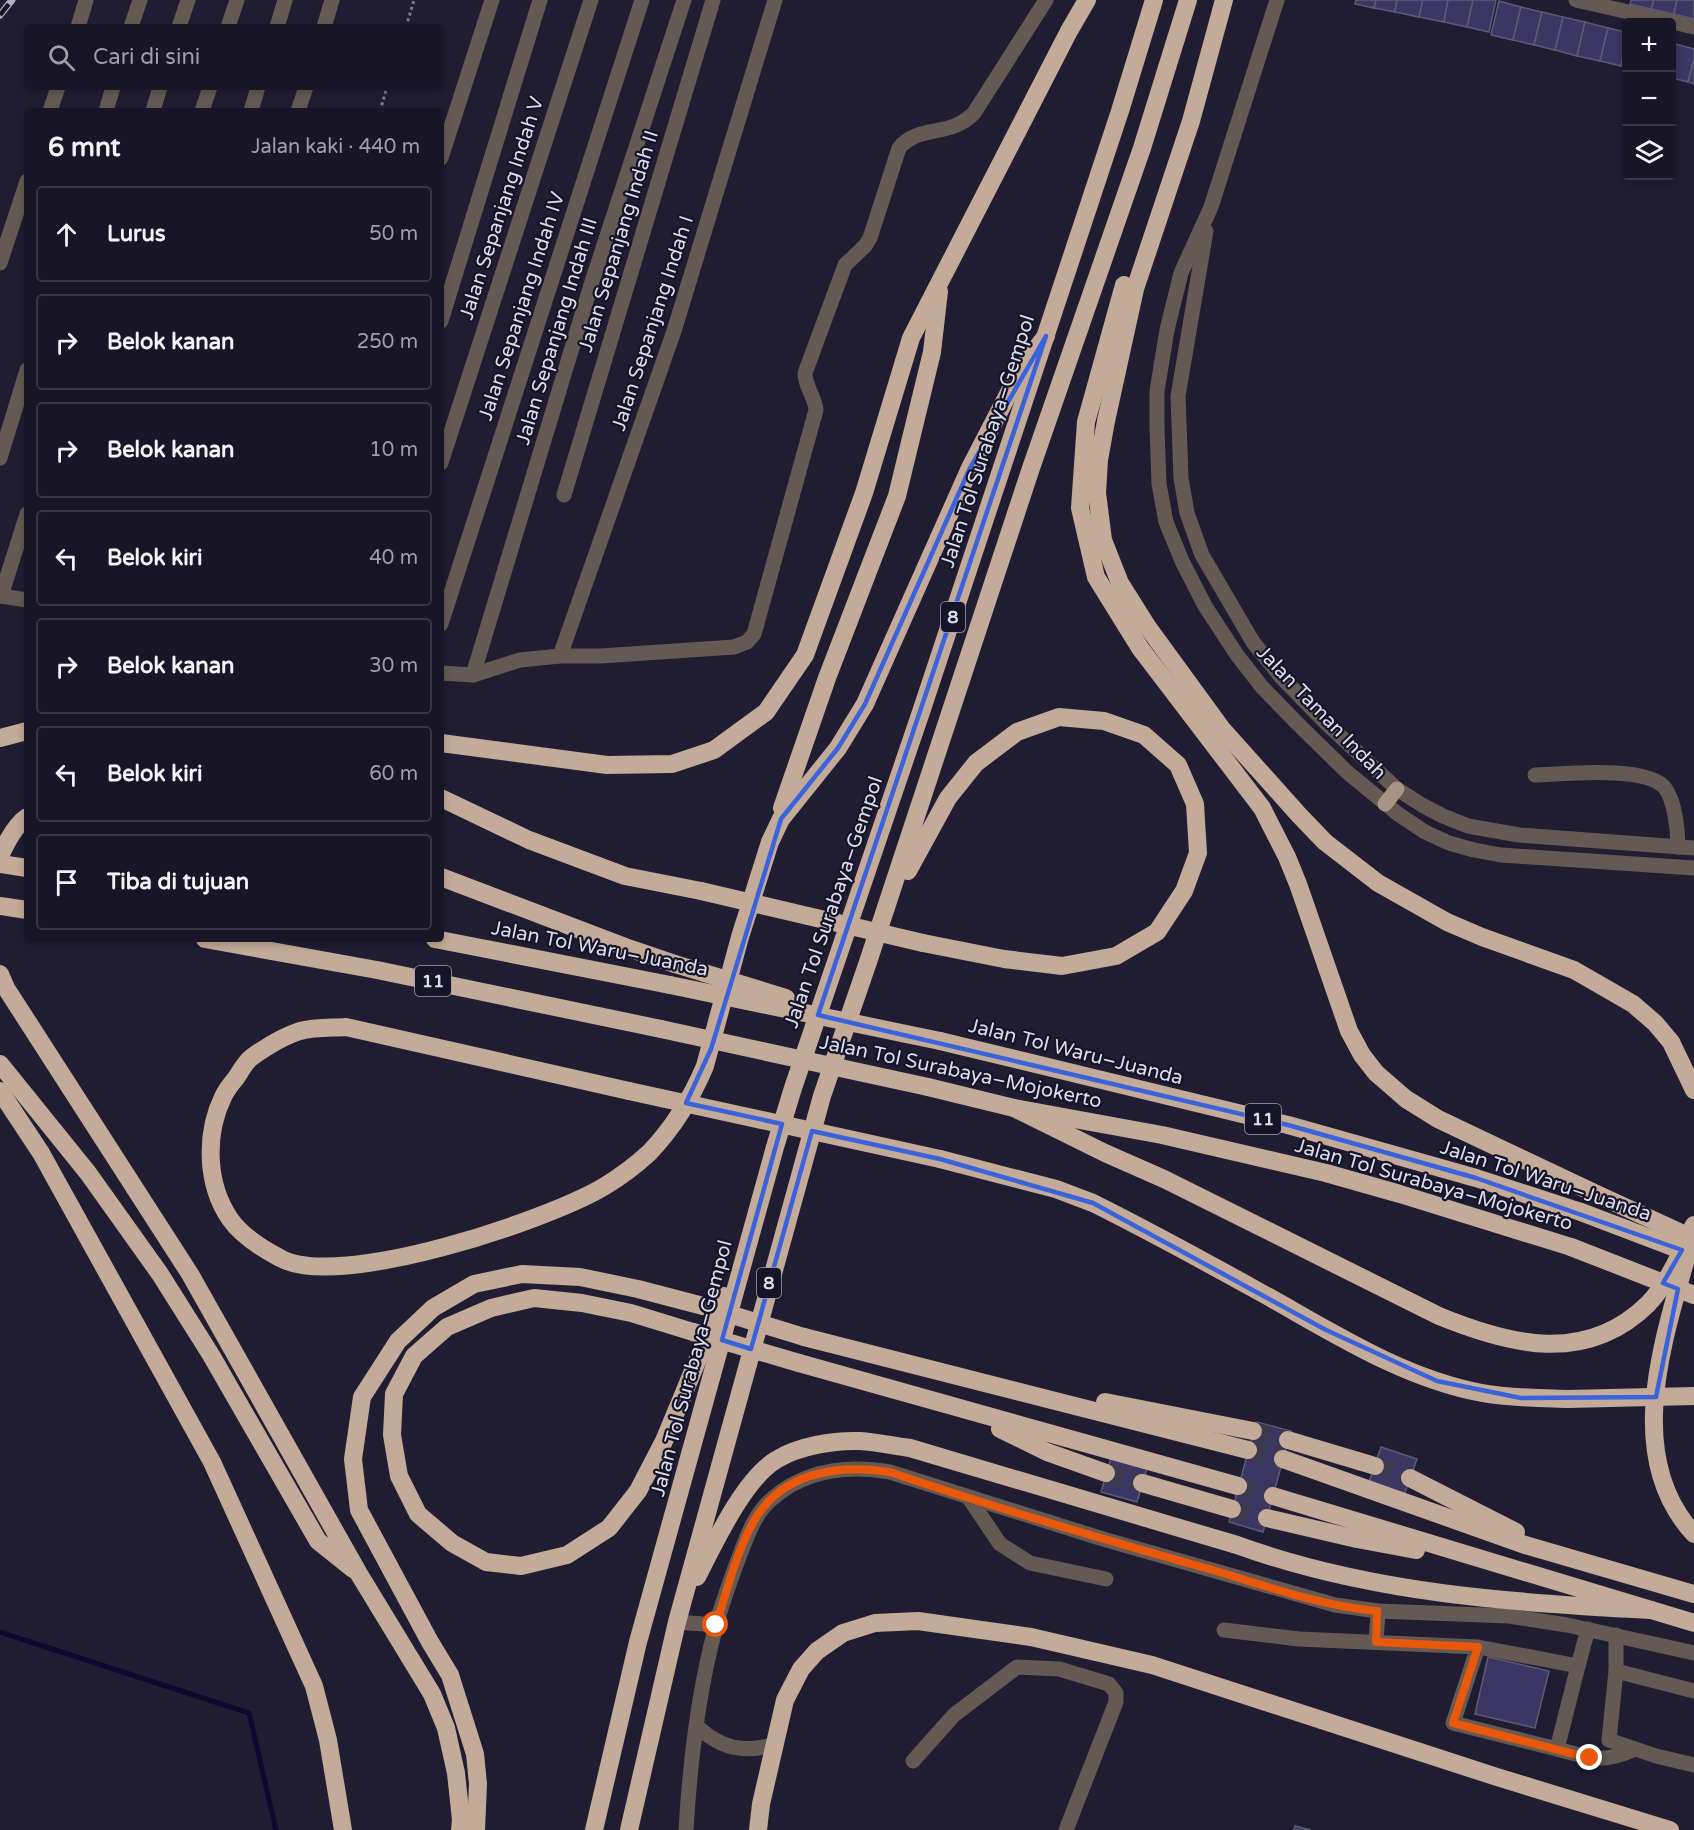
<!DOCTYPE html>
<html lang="id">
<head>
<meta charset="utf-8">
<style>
	:root { --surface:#181626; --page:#252332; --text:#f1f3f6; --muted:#9f9fa7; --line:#363543 }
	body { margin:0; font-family:"Varela Round",sans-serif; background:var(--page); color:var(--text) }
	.controls { position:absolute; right:18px; top:18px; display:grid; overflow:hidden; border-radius:6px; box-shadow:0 3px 9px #0003 }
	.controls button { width:54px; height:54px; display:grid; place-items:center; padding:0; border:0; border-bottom:2px solid var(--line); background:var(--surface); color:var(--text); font:30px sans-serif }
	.stop { position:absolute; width:18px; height:18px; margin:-14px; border:4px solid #ea580c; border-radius:50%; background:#fff }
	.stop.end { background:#ea580c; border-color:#fff; box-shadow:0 2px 6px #0008 }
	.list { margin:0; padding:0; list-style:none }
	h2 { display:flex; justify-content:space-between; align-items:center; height:78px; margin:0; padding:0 24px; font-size:26px }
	h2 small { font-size:20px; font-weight:400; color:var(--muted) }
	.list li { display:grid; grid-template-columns:39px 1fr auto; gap:18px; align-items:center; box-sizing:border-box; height:96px; margin:0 12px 12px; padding:0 12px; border:2px solid var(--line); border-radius:6px }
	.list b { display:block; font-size:22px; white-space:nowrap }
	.list em { font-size:20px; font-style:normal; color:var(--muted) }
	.icon { flex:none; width:33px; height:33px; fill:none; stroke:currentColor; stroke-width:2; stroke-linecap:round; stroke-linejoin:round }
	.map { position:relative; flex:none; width:1694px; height:1830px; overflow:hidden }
	.search { position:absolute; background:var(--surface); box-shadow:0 3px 9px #0003; left:24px; top:24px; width:420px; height:66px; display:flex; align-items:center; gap:15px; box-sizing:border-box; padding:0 21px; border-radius:6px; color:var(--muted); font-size:22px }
	.panel { position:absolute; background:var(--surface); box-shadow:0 3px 9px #0003; left:24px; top:108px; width:420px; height:834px; border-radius:6px }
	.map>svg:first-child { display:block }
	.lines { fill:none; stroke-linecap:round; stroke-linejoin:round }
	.stream { stroke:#110630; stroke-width:5 }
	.building { fill:#3c3664; stroke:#5c5b74; stroke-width:1.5 }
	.highway-tunnel { stroke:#3c3a4f; stroke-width:18; stroke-dasharray:18 9; stroke-linecap:butt }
	.path { stroke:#7a788a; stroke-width:3; stroke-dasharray:3 3; stroke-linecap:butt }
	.minor { stroke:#655a53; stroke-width:15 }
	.major { stroke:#a99385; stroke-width:15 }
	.highway { stroke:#c4aa98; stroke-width:18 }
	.rail-casing { stroke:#afaebe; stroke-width:7 }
	.rail { stroke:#161428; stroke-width:4.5; stroke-dasharray:14; stroke-linecap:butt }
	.highway-bridge { stroke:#c4aa98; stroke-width:18 }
	.route { stroke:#ea580c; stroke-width:8 }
	.marked { fill:none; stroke:#3a63db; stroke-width:4.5; stroke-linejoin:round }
	.labels { text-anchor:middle; stroke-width:4.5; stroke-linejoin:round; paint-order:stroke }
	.shield { fill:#161428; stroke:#a2a1b1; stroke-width:1.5 }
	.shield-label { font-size:18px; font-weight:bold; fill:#deddec }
	.street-label { font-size:20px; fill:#deddec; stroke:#161428 }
</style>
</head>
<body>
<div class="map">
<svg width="1694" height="1830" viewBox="0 0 1694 1830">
	<rect width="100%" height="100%" fill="#201d33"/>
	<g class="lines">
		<polyline class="stream" points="0,1632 249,1713 276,1830"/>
	</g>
	<g class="building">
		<polygon points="1356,0 1376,0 1374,8 1355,4"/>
		<polygon points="1376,0 1397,0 1395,12 1374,8"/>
		<polygon points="1397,0 1423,0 1419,17 1395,12"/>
		<polygon points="1423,0 1448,0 1444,22 1419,17"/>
		<polygon points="1448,0 1473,0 1467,27 1444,22"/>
		<polygon points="1473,0 1496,0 1489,32 1467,27"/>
		<polygon points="1631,0 1654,0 1651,9 1630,4"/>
		<polygon points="1654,0 1677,0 1674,14 1651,9"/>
		<polygon points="1677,0 1694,0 1694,19 1674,14"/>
		<polygon points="1499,1 1521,7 1513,40 1491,35"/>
		<polygon points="1521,7 1542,12 1534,45 1513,40"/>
		<polygon points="1542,12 1563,17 1555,50 1534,45"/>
		<polygon points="1563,17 1585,22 1577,56 1555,50"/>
		<polygon points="1585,22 1608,28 1600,61 1577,56"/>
		<polygon points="1608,28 1626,32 1626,44 1621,66 1600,61"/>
		<polygon points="1672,43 1694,49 1694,59 1688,82 1672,78"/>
		<polygon points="1626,44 1626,67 1621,66"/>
		<polygon points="1694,59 1694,84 1688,82"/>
		<polygon points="1256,1422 1291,1431 1263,1532 1229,1522"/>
		<polygon points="1381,1447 1417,1459 1403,1498 1368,1485"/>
		<polygon points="1112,1455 1148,1465 1137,1502 1101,1492"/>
		<polygon points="1488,1657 1549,1671 1535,1728 1475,1714"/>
		<polygon points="1295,1826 1311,1830 1294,1830"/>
	</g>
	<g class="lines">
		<g class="highway-tunnel">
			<polyline points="1253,1431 1288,1440"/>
			<polyline points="1248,1450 1283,1459"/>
			<polyline points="1375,1466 1410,1478"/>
			<polyline points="1106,1473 1142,1483"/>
			<polyline points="1238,1486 1273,1496"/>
			<polyline points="1232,1509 1267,1518"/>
		</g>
		<g class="path">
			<polyline points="406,27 414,0"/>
			<polyline points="380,111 387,87"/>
		</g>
		<g class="minor">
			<polyline points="1277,0 1211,207 1181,273 1167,330 1157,391 1157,427 1159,484 1166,522 1182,561 1205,606 1237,655 1262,687 1297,723 1347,772 1398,814 1425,832 1449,843 1474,850 1501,855 1694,868"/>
			<polyline points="1576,0 1694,27"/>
			<polyline points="78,27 86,0"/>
			<polyline points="131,27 140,0"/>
			<polyline points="179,27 188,0"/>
			<polyline points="228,27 237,0"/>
			<polyline points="277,27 285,0"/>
			<polyline points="324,27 332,0"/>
			<polyline points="50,111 58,87"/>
			<polyline points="106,111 113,87"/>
			<polyline points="153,111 160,87"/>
			<polyline points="202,111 210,87"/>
			<polyline points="251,111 258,87"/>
			<polyline points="298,111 306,87"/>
			<polyline points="441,158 492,0"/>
			<polyline points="1206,231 1178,396 1181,478 1187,513 1202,555 1253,642 1282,678 1326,723 1397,789 1422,805 1443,816 1468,826 1519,835 1694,848"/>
			<polyline points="0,263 27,181"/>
			<polyline points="441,321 540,0"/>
			<polyline points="0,458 27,370"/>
			<polyline points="441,463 591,0"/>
			<polyline points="564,495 713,0"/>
			<polyline points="0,596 27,600"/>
			<polyline points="1,596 27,514"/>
			<polyline points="441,624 642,0"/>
			<polyline points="560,656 674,331 775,0"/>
			<path d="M441,673l32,2 47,-15 40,-4h41l133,-9 13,-5 7,-8 62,-224c-1,-13 -11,-23 -11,-37l40,-108 20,-19 5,-8 29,-90c20,-24 51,-10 75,-35l72,-113"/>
			<polyline points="473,675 591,285 684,0"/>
			<path d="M1535,775c29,-1 112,-10 130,13 10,13 13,43 13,59"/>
			<polyline points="969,1498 1000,1544 1030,1563 1106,1579"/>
			<polyline points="677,1622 716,1625"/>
			<polyline points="1224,1630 1299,1639 1478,1647 1578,1666 1557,1749 1453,1723 1478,1647"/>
			<polyline points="1616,1635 1616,1671"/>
			<polyline points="1376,1642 1378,1611"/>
			<polyline points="1578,1666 1588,1629"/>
			<polyline points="1694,1691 1616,1671 1609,1740 1656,1756 1694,1765"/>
			<path d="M697,1726c22,22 48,28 78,18"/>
			<path d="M1557,1749c33,9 46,15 78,0"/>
			<polyline points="913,1761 954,1715 1017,1667 1059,1669 1109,1684 1116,1693 1116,1702 1066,1830"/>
			<path d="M686,1830c4,-68 12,-138 30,-204 5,-20 13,-41 20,-61 9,-23 17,-51 37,-67 34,-29 75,-33 117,-26l213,67 232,66 43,6 131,5 58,9 127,28"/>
		</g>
		<polyline class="major" points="1385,804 1397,789"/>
		<g class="highway">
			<polyline points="1224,0 1191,121 1135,289 1106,421 1099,460 1097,493 1103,540 1120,583 1147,626 1222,729 1299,815 1325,842 1378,883 1447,922 1482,937 1574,970 1633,1004 1655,1023 1671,1042 1694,1090"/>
			<polyline points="1124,285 1086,422 1080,508 1096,577 1140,648 1262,808 1287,857 1298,884 1349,1031 1362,1055 1376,1073 1406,1099 1438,1119 1592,1192"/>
			<polyline points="0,738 27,731"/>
			<polyline points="441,743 607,765 672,764 714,750 766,712 805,655 864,493 911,338 1069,31 1087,0"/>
			<polyline points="441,798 529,840 625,876 701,891"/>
			<polyline points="782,808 827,678 897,496 932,352 939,291"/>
			<path d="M0,856c6,-13 15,-31 27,-39"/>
			<polyline points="0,864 27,868"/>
			<polyline points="908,871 948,798 976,763 1017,732 1059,717 1104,721 1144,735 1178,765 1195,804 1198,853 1184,891 1157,932 1116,956 1062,966 1004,959 923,943"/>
			<polyline points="441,877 625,947 675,964"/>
			<polyline points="0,906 27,910"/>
			<polyline points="205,939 377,970 661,1029"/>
			<polyline points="435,939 670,985"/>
			<polyline points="0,974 6,988 190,1274 359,1574 432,1694 446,1728 456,1773 461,1820 460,1830"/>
			<polyline points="940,1041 1288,1125 1476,1178 1581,1212"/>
			<polyline points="0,1064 88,1173 160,1274 211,1355 318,1541 353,1569"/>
			<polyline points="928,1087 1014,1108 1162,1135 1326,1173 1400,1194 1571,1247"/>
			<polyline points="0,1091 41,1153 212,1462 314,1686 328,1740 343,1830"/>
			<path d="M629,1091l-283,-64c-15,1 -32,0 -46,4 -16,5 -34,16 -48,26 -7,5 -11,14 -16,21 -5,6 -10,12 -13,19 -18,37 -17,87 7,122 11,16 33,30 50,39 58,33 269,-38 325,-72 15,-9 32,-22 44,-33 24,-25 43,-56 56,-87l35,-129 30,-95 11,-23 57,-71 27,-44 105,-236 45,-87 13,-22 18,-23"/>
			<path d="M1014,1108l91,45 59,26 275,137c71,29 147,49 209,-12 21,-22 33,-52 46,-79"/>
			<path d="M940,1159l116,30 37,14c56,28 111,58 165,88 71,39 143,87 224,102 28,5 57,5 86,6"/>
			<path d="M1687,1255c-24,87 -64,202 7,279"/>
			<polyline points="693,1332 631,1313 582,1303 534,1298 491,1308 447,1327 414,1356 394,1394 392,1435 399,1476 418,1514 452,1543 486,1562 521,1566 567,1555 609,1528 638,1491 664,1441 724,1296"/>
			<polyline points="804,1337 1248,1450"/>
			<polyline points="799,1363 1238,1486"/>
			<polyline points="1105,1402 1253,1431"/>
			<polyline points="1000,1429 1047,1452 1106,1473"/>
			<polyline points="1288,1440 1375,1466"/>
			<polyline points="1283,1459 1525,1545 1694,1594"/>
			<polyline points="1410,1478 1516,1532"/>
			<polyline points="1142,1483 1232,1509"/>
			<polyline points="1273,1496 1694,1623"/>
			<polyline points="1267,1518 1357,1539 1416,1550"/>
			<path d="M697,1577c17,-33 47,-98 79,-117 22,-14 58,-20 84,-19 17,1 34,5 50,7l327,97c132,48 275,58 414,65"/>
			<polyline points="476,1830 478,1784 475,1754 450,1675 430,1642 359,1510 353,1459 362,1397 398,1341 433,1308 474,1284 522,1274 580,1277 638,1289 703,1306"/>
			<polyline points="594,1830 638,1642 775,1147 793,1088 921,712 1120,111 1154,0"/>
			<polyline points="629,1830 677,1622 822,1096 868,962 1030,471 1142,148 1188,0"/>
			<polyline points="758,1830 761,1804 785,1700 801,1669 817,1651 843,1633 875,1623 918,1621 1031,1637 1152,1665 1497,1777 1670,1830"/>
		</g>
		<defs>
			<polyline id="rail" points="0,15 12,0"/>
		</defs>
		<use href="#rail" class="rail-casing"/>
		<use href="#rail" class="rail"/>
		<g class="highway-bridge">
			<polyline points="701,891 923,943"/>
			<polyline points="675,964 786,998"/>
			<polyline points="670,985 940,1041"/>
			<polyline points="661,1029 928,1087"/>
			<polyline points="629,1091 940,1159"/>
			<polyline points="1592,1192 1694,1239"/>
			<polyline points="1581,1212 1694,1255"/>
			<polyline points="1571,1247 1694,1295"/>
			<polyline points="703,1306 804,1337"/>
			<polyline points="693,1332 799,1363"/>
			<polyline points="1568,1399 1694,1396"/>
		</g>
	</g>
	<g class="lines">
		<path class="route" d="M716,1625c11,-34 24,-88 46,-116 30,-39 83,-44 128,-37 105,36 212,67 319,97 55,16 111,37 168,42l-1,31 102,5 -25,76 137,35"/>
	</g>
	<path class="marked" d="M1046,336l-228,679 470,110 188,53 206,72 -19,33 15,6 -22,108 -135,1 -84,-17 -111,-51 -233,-127 -153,-44 -128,-28 -61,218 -29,-9 60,-216 -96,-21 25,-54 70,-230 57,-71 27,-44 105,-236z"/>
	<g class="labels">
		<g class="shield">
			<rect x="941" y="602" width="24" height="30" rx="4.5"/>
			<rect x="415" y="966" width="36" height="30" rx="4.5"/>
			<rect x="1245" y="1104" width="36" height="30" rx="4.5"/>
			<rect x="757" y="1268" width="24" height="30" rx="4.5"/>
		</g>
		<g class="shield-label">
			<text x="953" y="623">8</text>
			<text x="433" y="987">11</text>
			<text x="1263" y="1125">11</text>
			<text x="769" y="1289">8</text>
		</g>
		<g class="street-label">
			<text transform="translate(501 208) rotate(-72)" y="7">Jalan Sepanjang Indah V</text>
			<text transform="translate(618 241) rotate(-73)" y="7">Jalan Sepanjang Indah II</text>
			<text transform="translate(521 306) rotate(-72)" y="7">Jalan Sepanjang Indah IV</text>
			<text transform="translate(652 323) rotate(-72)" y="7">Jalan Sepanjang Indah I</text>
			<text transform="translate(556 331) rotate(-73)" y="7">Jalan Sepanjang Indah III</text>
			<text transform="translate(987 441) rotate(-72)" y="7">Jalan Tol Surabaya–Gempol</text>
			<text transform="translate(1322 712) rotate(46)" y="7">Jalan Taman Indah</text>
			<text transform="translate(833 902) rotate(-71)" y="7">Jalan Tol Surabaya–Gempol</text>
			<text transform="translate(600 948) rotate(11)" y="7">Jalan Tol Waru–Juanda</text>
			<text transform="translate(1076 1051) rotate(14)" y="7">Jalan Tol Waru–Juanda</text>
			<text transform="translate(961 1071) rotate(12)" y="7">Jalan Tol Surabaya–Mojokerto</text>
			<text transform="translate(1546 1180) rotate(18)" y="7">Jalan Tol Waru–Juanda</text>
			<text transform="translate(1434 1184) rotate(16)" y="7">Jalan Tol Surabaya–Mojokerto</text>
			<text transform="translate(691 1368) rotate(-75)" y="7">Jalan Tol Surabaya–Gempol</text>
		</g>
	</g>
</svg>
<div class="controls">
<button>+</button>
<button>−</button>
<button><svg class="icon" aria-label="layers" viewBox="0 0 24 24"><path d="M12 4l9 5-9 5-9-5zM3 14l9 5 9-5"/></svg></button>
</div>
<div class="stop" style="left:716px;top:1625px"></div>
<div class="stop end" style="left:1590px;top:1758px"></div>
<div class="search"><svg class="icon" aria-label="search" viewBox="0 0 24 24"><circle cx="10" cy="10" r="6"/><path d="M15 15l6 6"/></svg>Cari di sini</div>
<section class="panel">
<h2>6 mnt<small>Jalan kaki · 440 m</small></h2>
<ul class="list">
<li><svg class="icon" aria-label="ahead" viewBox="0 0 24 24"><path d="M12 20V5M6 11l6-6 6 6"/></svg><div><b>Lurus</b></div><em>50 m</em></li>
<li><svg class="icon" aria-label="right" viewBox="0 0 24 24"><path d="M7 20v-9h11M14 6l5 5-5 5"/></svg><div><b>Belok kanan</b></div><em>250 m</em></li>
<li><svg class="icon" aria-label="right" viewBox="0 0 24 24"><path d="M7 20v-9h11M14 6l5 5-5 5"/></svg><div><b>Belok kanan</b></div><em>10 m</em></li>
<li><svg class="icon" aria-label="left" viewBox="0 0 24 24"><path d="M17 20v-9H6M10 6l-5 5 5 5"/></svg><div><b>Belok kiri</b></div><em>40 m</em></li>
<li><svg class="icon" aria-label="right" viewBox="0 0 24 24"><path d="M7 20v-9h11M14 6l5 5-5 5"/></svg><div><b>Belok kanan</b></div><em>30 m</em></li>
<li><svg class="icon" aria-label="left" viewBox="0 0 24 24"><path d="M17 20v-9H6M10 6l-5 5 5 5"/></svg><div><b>Belok kiri</b></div><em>60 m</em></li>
<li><svg class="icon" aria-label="arrive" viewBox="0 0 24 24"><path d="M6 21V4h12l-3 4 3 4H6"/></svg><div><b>Tiba di tujuan</b></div></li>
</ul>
</section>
</div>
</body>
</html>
